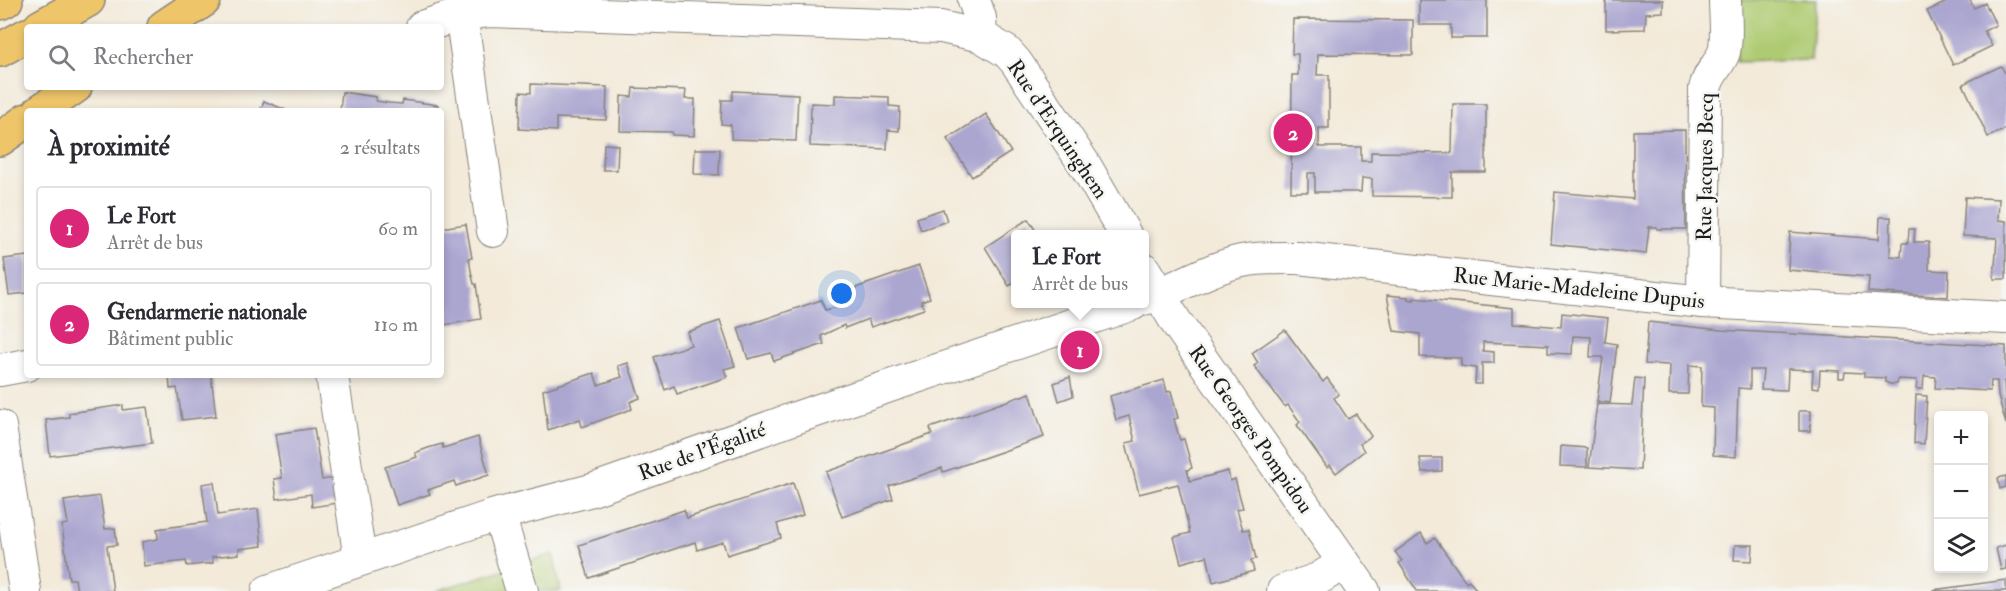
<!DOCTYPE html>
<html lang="fr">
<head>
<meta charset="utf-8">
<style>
	:root { --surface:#fff; --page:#f2f2f3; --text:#2b2b33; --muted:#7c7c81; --line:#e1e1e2; --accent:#db2777 }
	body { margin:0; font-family:"IM FELL Double Pica",serif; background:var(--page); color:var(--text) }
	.controls { position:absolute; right:18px; bottom:18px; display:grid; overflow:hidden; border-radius:6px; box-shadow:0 3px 9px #0003 }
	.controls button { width:54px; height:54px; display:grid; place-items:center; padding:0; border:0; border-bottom:2px solid var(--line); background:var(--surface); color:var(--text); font:30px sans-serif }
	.you { position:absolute; left:842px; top:294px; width:21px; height:21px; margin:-15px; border:4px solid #fff; border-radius:50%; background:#1a73e8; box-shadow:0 0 0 9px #1a73e833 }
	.badge { display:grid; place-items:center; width:39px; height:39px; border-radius:50%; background:var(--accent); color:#fff; font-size:20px; font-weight:700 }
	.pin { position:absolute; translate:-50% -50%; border:3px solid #fff; box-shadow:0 2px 6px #0006 }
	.popup { position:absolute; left:1011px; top:230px; width:138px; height:78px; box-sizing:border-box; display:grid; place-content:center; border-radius:6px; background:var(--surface); filter:drop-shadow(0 2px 4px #0005); font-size:20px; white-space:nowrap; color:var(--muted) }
	.popup b { font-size:22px; color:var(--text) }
	.popup::after { content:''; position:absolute; left:50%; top:100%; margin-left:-12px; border:12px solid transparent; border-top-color:var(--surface) }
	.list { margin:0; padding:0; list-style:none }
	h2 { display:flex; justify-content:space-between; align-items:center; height:78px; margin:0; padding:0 24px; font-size:26px }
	h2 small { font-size:20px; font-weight:400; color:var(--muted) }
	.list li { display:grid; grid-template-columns:39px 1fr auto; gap:18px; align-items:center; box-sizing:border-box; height:84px; margin:0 12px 12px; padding:0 12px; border:2px solid var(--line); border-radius:6px }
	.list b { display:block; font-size:22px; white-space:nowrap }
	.list p { margin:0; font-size:20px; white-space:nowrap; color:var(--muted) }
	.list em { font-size:20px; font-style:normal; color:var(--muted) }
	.icon { flex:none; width:33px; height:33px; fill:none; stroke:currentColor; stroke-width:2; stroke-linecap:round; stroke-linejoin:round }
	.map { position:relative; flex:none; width:2006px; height:591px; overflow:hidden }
	.search { position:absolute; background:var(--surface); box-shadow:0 3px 9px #0003; left:24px; top:24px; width:420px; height:66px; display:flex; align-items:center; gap:15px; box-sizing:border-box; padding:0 21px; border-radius:6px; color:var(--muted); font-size:22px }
	.panel { position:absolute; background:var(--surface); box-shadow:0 3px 9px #0003; left:24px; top:108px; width:420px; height:270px; border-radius:6px }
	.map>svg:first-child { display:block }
	.green { fill:#afcb72; stroke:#667447; stroke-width:1.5 }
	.building { fill:#aba6d0 }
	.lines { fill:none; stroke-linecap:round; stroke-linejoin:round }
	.minor-casing { stroke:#88837a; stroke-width:34 }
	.highway-casing { stroke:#88837a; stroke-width:36 }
	.minor { stroke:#fff; stroke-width:32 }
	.highway { stroke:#eec569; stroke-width:33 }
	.labels { text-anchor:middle; stroke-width:5; stroke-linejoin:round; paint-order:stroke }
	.street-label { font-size:21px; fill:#1c1c1c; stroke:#f6f6f2 }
</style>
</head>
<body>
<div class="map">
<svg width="2006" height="591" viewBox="0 0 2006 591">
	<rect width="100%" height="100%" fill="#f6f6f2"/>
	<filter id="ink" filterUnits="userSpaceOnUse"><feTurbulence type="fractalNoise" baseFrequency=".0167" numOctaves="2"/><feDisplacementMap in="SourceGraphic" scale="12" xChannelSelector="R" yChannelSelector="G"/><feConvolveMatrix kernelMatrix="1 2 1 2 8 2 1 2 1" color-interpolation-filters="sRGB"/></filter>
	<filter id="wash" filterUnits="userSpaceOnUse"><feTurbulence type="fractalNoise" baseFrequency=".008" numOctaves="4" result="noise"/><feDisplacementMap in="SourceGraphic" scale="24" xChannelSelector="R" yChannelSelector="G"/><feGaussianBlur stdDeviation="1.35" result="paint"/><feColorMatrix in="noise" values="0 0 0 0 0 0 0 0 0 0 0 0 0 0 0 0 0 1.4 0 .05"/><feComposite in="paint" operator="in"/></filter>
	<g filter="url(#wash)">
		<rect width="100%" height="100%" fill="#f3ead9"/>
		<g class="green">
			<polygon points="1738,0 1816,0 1811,60 1736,62"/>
			<polygon points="553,554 561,591 436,591"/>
		</g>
		<g id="blocks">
			<g class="building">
				<polygon points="1419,0 1487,0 1487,38 1451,38 1451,25 1419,25"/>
				<polygon points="1606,0 1663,0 1663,12 1646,13 1645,29 1606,30"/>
				<polygon points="1951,0 1970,0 1974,8 1985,3 1996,25 1984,31 1992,46 1953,65 1927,11"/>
				<polygon points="1293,19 1413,20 1413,55 1318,54 1317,75 1329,75 1329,128 1319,128 1319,147 1361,147 1361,161 1371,161 1371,152 1452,153 1453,104 1486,104 1486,172 1452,172 1452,197 1372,196 1372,179 1362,178 1361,192 1315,192 1315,173 1308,173 1308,192 1291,192 1292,75 1298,75 1298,54 1292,54"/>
				<polygon points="2001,66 2006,75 2006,129 1988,137 1963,84"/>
				<polygon points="531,84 607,87 606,120 556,118 556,131 519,129 520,92 531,93"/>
				<polygon points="633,88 686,90 685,99 695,99 694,136 672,135 672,132 620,131 621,96 632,97"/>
				<polygon points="733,91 798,94 796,141 731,139 731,125 721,124 722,100 732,100"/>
				<polygon points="342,92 376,97 376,101 389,103 402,104 403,100 438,105 437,111 340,111"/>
				<polygon points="835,95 889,97 889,106 900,107 899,131 888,130 887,149 810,146 811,103 835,104"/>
				<polygon points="264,101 288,111 260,111"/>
				<polygon points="986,114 1011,152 972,177 947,139"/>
				<polygon points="1685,130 1686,229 1657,229 1657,227 1649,227 1646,254 1551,244 1555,192 1633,199 1633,131"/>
				<polygon points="604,144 618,145 617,170 603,170"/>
				<polygon points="695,149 720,149 719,175 694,174"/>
				<polygon points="1965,197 1999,199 1998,220 2006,221 2006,279 1994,279 1997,238 1963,236"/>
				<polygon points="943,209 947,221 921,230 917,218"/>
				<polygon points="1880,217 1891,217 1890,256 1901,257 1902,243 1908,243 1909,229 1915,229 1914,242 1929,242 1929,270 1949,271 1948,297 1868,292 1869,277 1788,270 1790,232 1879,239"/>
				<polygon points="1028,219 1038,234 1016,234 1016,282 1009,286 985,247"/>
				<polygon points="466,224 472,258 469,258 471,271 474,284 476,284 481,319 444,325 441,306 441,228"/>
				<polygon points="27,256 27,293 9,295 4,259"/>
				<polygon points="919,266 930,298 921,301 924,309 871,327 868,319 845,328 844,325 821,336 824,344 774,361 771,353 748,359 738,328 821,300 825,310 838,307 842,305 838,294"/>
				<polygon points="1387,295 1408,297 1408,299 1414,300 1414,298 1514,308 1514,323 1561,327 1562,313 1608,318 1605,342 1617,344 1610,403 1597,401 1603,357 1590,357 1591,337 1573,336 1572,354 1548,353 1548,345 1483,342 1483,351 1494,352 1494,363 1482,363 1482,384 1475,384 1476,368 1461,366 1461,358 1420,357 1420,334 1394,331"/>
				<polygon points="720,321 735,366 724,369 727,377 677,394 674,386 665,390 654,357 691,345 687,332"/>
				<polygon points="1648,322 1721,330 2006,346 2006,381 2004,381 2006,424 1998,396 1997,381 1991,381 1990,391 1935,388 1936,377 1924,376 1923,389 1916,389 1917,380 1898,379 1897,384 1890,384 1885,382 1885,378 1864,377 1864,373 1845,372 1844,378 1839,378 1839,371 1820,370 1819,388 1812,387 1813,370 1788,369 1787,390 1761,389 1763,370 1750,370 1750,389 1738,388 1736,457 1713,455 1714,408 1701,407 1702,366 1689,365 1688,394 1669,394 1670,365 1645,364"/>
				<polygon points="1285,330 1323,382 1327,378 1339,394 1334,398 1348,419 1356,414 1371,436 1360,444 1364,451 1336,473 1330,465 1327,467 1297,425 1300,422 1288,405 1285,407 1254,366 1258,363 1252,353"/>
				<polygon points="628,363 640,398 630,402 632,409 582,427 580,419 548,430 543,390 594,373 598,385 622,377 618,366"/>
				<polygon points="169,375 211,375 216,416 182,420 177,388 170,389"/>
				<polygon points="1070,377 1073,396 1059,401 1054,383"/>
				<polygon points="1635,378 1644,379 1640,470 1589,467 1597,404 1632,405"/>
				<polygon points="1164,380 1167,392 1171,391 1178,418 1174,419 1179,437 1180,440 1184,439 1192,468 1187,470 1190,481 1228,471 1230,481 1235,479 1243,508 1237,509 1240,520 1243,530 1249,529 1256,559 1251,560 1254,571 1213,582 1207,556 1181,563 1174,537 1190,533 1178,484 1139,494 1126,443 1135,441 1129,416 1116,420 1110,396"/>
				<polygon points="1030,393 1044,437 943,472 942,468 889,486 893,499 842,517 826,472 932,434 930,428"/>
				<polygon points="1916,395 1927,396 1924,444 1914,443"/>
				<polygon points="123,405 123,410 147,407 152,443 50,456 46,420 69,417 69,413"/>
				<polygon points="1799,411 1811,411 1810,431 1799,431"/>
				<polygon points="314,428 322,480 340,477 344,502 312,507 311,494 277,499 274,479 282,478 275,434"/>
				<polygon points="478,437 489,475 456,486 454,481 428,490 430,494 397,505 385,467 417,457 415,453 428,448 442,444 443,448"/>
				<polygon points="1561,446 1587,448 1587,467 1560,466"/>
				<polygon points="1420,458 1442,458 1442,471 1422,472"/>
				<polygon points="2006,476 2006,487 2000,489 1998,478"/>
				<polygon points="214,482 218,515 258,509 262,546 239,549 239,554 212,557 213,563 187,566 186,561 144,566 142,542 158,539 157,529 207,522 202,484"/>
				<polygon points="793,483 803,515 777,524 781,538 727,555 723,542 697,550 695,542 589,578 579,545 684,510 687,518"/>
				<polygon points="100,496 105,529 115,528 117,545 107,546 113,591 77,591 75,579 69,579 67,565 62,525 68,524 64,501"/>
				<polygon points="1421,533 1427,543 1435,538 1466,582 1469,580 1477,591 1417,591 1399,563 1402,561 1395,552"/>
				<polygon points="1735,545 1753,545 1752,561 1734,560"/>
				<polygon points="2006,545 2006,569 2001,570 1996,548"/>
				<polygon points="2006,580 2006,591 1933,591 1933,590"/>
			</g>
		</g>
	</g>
	<g filter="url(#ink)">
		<use href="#blocks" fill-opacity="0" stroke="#88837a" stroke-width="1.5"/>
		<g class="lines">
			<defs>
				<g id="minor">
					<polyline points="974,0 980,18 981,36"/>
					<polyline points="461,14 493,231"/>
					<polyline points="422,27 461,14 490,11 941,27 981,36 1007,52 1016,62 1085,165 1125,234"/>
					<polyline points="1144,269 1176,322 1364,591"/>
					<path d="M1144,299c29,-9 55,-25 83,-34 23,-8 47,-7 71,-7l405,44 303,16"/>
					<path d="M1703,302l2,-213c3,-16 14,-23 19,-37 4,-16 1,-36 1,-52"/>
					<polyline points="0,370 27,365"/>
					<polyline points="332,375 360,559"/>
					<polyline points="0,426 25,591"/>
					<polyline points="499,514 522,591"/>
					<polyline points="268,591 492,516 592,490 801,416 1133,304"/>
					<polyline points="1283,591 1318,579 1344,563"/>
				</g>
				<g id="highway">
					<polyline points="0,3 6,0"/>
					<polyline points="40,27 88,0"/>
					<polyline points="164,27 204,0"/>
					<polyline points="0,50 27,35"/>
					<polyline points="40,111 75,87"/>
					<polyline points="0,139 27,120"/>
				</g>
			</defs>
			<use href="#minor" class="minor-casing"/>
			<use href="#highway" class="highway-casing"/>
			<use href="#minor" class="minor"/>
			<use href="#highway" class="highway"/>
		</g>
	</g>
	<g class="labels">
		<g class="street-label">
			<text transform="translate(1058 129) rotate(56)" y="7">Rue d'Erquinghem</text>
			<text transform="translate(1705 167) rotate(-89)" y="7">Rue Jacques Becq</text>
			<text transform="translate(1579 288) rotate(6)" y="7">Rue Marie-Madeleine Dupuis</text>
			<text transform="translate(1251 429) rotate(55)" y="7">Rue Georges Pompidou</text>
			<text transform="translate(702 451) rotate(-20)" y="7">Rue de l'Égalité</text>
		</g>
	</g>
</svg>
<div class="controls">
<button>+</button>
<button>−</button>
<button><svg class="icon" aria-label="layers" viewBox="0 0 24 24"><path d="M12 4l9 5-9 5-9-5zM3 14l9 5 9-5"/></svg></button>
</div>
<div class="you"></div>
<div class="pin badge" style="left:1080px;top:350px">1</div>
<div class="popup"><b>Le Fort</b>Arrêt de bus</div>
<div class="pin badge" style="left:1293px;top:133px">2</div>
<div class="search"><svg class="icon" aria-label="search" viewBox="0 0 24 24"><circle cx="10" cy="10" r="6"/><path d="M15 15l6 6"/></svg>Rechercher</div>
<section class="panel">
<h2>À proximité<small>2 résultats</small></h2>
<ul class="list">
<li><span class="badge">1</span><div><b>Le Fort</b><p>Arrêt de bus</p></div><em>60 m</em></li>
<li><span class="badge">2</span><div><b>Gendarmerie nationale</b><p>Bâtiment public</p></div><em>110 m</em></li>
</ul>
</section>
</div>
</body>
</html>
